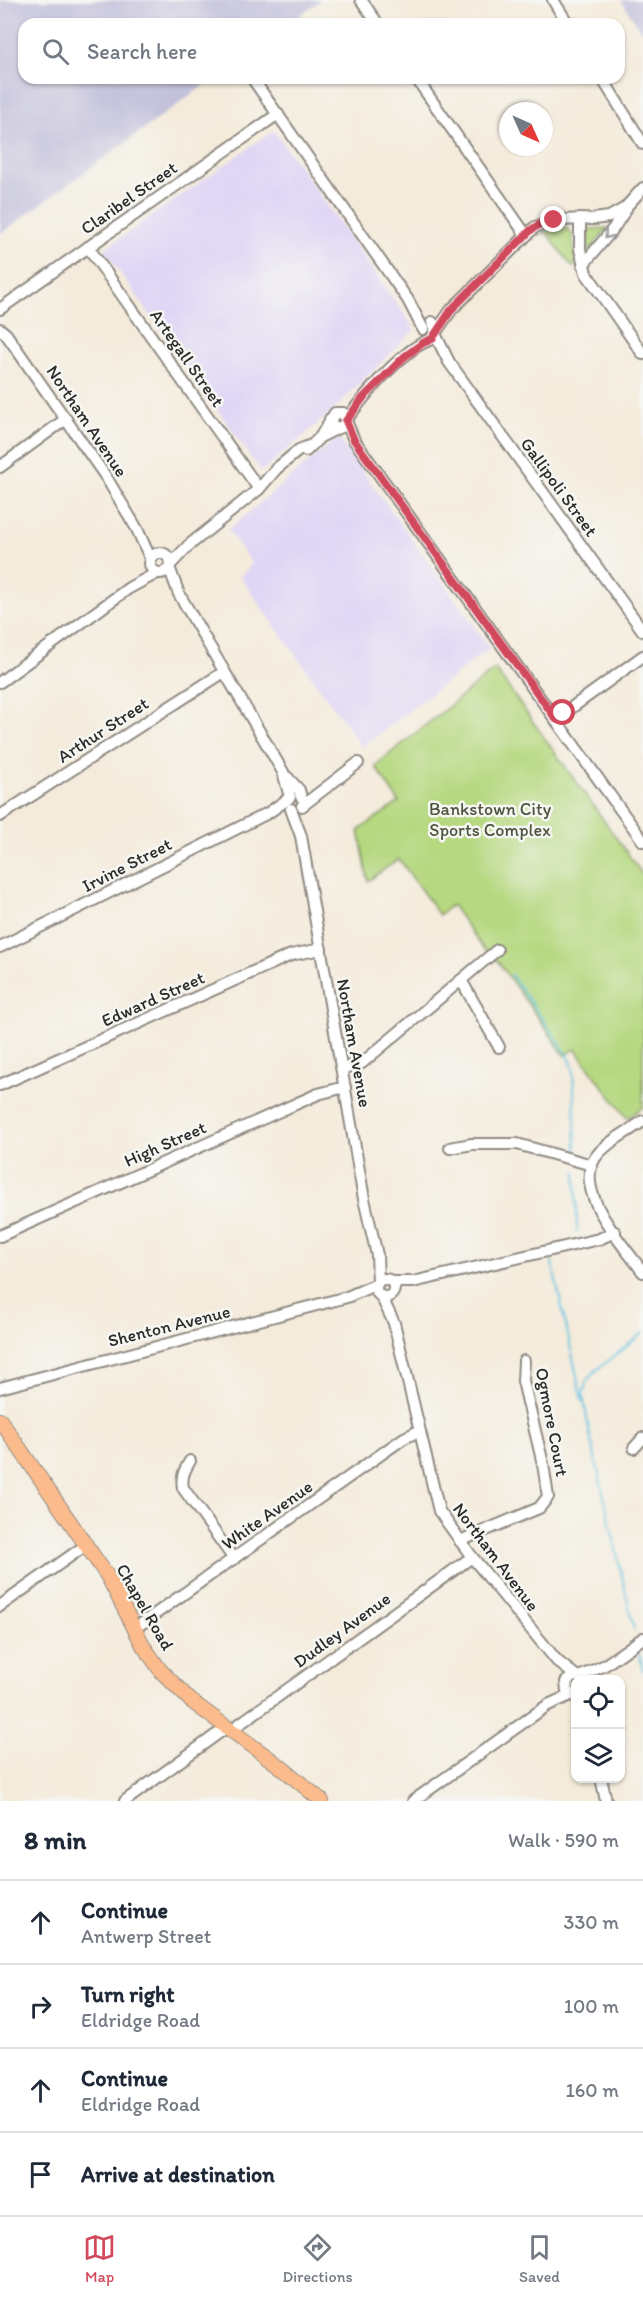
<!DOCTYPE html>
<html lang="en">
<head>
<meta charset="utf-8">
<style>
	:root { --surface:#fff; --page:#f2f2f3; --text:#1f2937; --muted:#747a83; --line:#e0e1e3; --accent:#d1495b }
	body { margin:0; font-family:Itim,sans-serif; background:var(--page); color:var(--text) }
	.controls { position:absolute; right:18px; bottom:18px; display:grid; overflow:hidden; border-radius:12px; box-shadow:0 2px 4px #0004 }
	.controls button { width:54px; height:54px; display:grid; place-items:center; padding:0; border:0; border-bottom:2px solid var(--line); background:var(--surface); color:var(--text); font:30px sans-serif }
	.compass { position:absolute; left:499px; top:102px; width:54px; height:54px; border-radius:50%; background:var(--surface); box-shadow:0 2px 4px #0004; rotate:135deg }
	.stop { position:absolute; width:18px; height:18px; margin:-14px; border:4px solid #d1495b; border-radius:50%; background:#fff }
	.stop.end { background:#d1495b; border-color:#fff; box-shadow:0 2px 6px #0008 }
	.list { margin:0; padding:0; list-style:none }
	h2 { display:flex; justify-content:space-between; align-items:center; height:78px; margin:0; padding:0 24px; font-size:26px }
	h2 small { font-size:20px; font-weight:400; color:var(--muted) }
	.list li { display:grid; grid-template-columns:39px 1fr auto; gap:18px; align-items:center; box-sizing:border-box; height:84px; padding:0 24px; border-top:2px solid var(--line) }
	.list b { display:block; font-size:22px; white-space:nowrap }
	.list p { margin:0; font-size:20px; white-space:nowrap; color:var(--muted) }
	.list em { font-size:20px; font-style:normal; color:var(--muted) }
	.icon { flex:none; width:33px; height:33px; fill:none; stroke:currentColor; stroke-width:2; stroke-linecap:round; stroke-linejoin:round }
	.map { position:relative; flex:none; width:643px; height:1801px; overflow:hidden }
	.search { position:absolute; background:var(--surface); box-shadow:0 2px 4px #0004; left:18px; right:18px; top:18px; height:66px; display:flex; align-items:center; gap:15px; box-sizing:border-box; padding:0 21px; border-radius:18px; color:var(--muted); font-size:22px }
	.sheet { height:414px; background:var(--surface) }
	nav { display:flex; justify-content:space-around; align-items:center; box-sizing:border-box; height:84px; border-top:2px solid var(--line); background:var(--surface); font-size:16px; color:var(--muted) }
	nav a { display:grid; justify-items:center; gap:3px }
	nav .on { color:var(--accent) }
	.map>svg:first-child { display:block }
	.built { fill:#dfd5f5 }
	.industrial { fill:#c3c1db }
	.green { fill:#b6d880; stroke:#708256; stroke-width:1.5 }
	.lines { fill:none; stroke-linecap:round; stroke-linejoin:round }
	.stream { stroke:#62c3e1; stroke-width:2 }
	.minor-casing { stroke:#908b83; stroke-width:14 }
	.major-casing { stroke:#908b83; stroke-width:16 }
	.minor { stroke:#fff; stroke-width:10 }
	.major { stroke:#fbbb8c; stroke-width:14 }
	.oneway { stroke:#a0a0a0 }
	.route { stroke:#d1495b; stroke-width:8 }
	.labels { text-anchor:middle; stroke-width:5; stroke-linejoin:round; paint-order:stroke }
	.street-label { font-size:18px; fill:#2b2b2b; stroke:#f6f6f2 }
	.park-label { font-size:18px; fill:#4e5640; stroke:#f6f6f2 }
</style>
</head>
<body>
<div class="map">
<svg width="643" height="1801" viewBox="0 0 643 1801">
	<rect width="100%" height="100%" fill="#f6f6f2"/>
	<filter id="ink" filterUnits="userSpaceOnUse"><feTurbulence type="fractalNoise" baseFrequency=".0167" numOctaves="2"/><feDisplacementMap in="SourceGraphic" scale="12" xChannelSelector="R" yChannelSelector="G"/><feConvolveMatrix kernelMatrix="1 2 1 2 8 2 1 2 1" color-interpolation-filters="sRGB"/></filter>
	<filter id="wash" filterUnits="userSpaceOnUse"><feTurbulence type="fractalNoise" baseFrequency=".008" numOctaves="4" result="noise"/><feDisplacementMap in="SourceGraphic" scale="24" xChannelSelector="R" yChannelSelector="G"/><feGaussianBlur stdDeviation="1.35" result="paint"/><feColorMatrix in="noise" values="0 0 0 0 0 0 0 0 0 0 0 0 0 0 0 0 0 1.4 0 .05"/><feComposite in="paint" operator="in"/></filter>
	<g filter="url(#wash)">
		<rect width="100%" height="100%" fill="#f4ebdb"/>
		<g class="built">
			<polygon points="273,131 275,132 414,328 413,331 330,413 262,471 260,470 105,251 106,248"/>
			<polygon points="338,437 490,648 362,747 240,577 252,564 228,530"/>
		</g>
		<g class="industrial">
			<polygon points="0,0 321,0 288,24 24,24 24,78 214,78 0,234"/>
			<polygon points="621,0 643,0 643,33"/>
		</g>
		<g class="green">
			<polygon points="562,228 568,229 572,235 576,266 572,267 547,233 538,235 546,230"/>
			<polygon points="608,228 588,252 588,229"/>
			<polygon points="495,669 643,875 643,1107 627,1118 575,1049 565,1056 499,963 482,947 452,905 439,915 399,859 368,881 359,830 399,802 375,766"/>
		</g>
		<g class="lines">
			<g class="stream">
				<polyline points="511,975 569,1057 573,1068 576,1150"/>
				<polyline points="576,1173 577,1232"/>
				<polyline points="552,1262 582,1400"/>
				<polyline points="634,1629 590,1435 583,1395 586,1382 593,1373 643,1333"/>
				<polyline points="639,1654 643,1670"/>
			</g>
		</g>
	</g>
	<g filter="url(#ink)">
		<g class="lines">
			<defs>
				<g id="minor">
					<polyline points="361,0 378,24"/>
					<polyline points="553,0 568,24"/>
					<polyline points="252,78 408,300 423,329"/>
					<polyline points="416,78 526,235"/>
					<polyline points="602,78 643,144"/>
					<polyline points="580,219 580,249 586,273 643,354"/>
					<polyline points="88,247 259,489"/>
					<polyline points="583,265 613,229 626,209"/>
					<polyline points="0,309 278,114"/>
					<polyline points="0,329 6,334 106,477 137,529 151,560"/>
					<polyline points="435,333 452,309 535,227 554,220 594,219 609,217 625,208 643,188"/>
					<polyline points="435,334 449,362 643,631"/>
					<path d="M346,420c18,-24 57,-72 86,-81l4,-11 -4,-6"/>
					<polyline points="346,421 354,440 643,841"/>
					<polyline points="322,434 335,413 343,413 346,421 342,427 337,428 332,425 330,419"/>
					<polyline points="306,451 320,437 338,428"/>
					<polyline points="0,467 66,419"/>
					<circle cx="160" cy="563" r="10"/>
					<polyline points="170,565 188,546 259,489 276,469 299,450 309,446"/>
					<polyline points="169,567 179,594 283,772 290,797"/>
					<polyline points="0,682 129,588 157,573"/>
					<polyline points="556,719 643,656"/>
					<polyline points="287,777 299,790 301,797"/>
					<polyline points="302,806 358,763"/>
					<polyline points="291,809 301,836 364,1199 377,1255 378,1282"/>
					<polyline points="0,816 224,672"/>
					<polyline points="0,947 268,813 288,799"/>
					<polyline points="461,980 499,1047"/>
					<polyline points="342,1069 362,1063 497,950"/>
					<polyline points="0,1085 291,955 321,949"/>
					<path d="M643,1121c-15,11 -38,22 -48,37 -22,34 29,88 48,114"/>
					<polyline points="450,1148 472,1144 517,1144 592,1165"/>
					<polyline points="0,1236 318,1094 345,1087"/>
					<circle cx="385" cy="1288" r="9"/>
					<polyline points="392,1282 413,1282 599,1239 615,1232"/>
					<polyline points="381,1296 394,1323 439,1511 472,1557 557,1661 576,1676"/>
					<polyline points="0,1388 347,1297 377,1284"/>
					<polyline points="634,1448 643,1438"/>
					<path d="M190,1461c-6,10 -9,16 -7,27l51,71"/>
					<polyline points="460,1541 539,1508 548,1497 543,1464 523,1381 524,1361"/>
					<polyline points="0,1606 86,1545"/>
					<polyline points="134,1629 404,1438 419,1431"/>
					<polyline points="579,1677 605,1665 643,1638"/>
					<polyline points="575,1696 567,1691 566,1682 573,1676 580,1677"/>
					<polyline points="231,1730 472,1557"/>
					<polyline points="601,1778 606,1801"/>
					<polyline points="125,1801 227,1727"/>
					<polyline points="413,1801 548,1705 571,1695"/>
				</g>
				<polyline id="major" points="0,1420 108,1577 144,1647 161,1671 191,1701 281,1767 322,1801"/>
			</defs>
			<use href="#minor" class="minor-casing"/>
			<use href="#major" class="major-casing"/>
			<use href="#minor" class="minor"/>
			<use href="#major" class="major"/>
		</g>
		<defs><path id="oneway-chevron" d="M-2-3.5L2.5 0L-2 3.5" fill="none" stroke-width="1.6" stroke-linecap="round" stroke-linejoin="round" transform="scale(1.5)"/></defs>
		<use class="oneway" href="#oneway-chevron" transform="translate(608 235) rotate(129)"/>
	</g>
	<g class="lines" filter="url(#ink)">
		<polyline class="route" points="554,220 540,224 531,230 452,309 432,339 423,343 404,357 363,398 346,421 354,440 556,719 563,713"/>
	</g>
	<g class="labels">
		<g class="street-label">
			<text transform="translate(129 198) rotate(-35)" y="6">Claribel Street</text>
			<text transform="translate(187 358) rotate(55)" y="6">Artegall Street</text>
			<text transform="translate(87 421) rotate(56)" y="6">Northam Avenue</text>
			<text transform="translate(559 487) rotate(54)" y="6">Gallipoli Street</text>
			<text transform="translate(103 730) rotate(-33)" y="6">Arthur Street</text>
			<text transform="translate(127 865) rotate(-27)" y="6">Irvine Street</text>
			<text transform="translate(153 999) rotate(-24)" y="6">Edward Street</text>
			<text transform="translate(354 1043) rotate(80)" y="6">Northam Avenue</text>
			<text transform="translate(165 1144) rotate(-24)" y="6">High Street</text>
			<text transform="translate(169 1326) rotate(-14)" y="6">Shenton Avenue</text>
			<text transform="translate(552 1422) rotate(79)" y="6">Ogmore Court</text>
			<text transform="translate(267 1515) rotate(-35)" y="6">White Avenue</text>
			<text transform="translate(496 1557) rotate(53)" y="6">Northam Avenue</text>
			<text transform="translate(145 1607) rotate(60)" y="6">Chapel Road</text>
			<text transform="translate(342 1630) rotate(-36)" y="6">Dudley Avenue</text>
		</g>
		<g class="park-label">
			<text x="490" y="815">Bankstown City<tspan x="490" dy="21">Sports Complex</tspan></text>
		</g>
	</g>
</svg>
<div class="controls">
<button><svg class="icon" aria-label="locate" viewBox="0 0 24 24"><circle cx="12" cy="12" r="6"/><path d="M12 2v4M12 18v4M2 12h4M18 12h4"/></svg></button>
<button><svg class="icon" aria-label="layers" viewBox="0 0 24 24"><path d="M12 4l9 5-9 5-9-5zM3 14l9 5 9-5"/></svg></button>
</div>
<svg class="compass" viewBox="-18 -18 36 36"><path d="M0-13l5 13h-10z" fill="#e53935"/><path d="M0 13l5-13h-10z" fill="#747a83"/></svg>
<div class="stop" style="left:563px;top:713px"></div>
<div class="stop end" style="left:554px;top:220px"></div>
<div class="search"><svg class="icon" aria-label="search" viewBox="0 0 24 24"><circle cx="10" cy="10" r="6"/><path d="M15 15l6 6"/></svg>Search here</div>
</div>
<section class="sheet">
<h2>8 min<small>Walk · 590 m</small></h2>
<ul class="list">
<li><svg class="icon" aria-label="ahead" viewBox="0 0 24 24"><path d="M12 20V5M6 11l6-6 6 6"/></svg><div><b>Continue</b><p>Antwerp Street</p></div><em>330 m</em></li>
<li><svg class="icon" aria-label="right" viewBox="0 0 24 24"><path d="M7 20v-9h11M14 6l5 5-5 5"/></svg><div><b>Turn right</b><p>Eldridge Road</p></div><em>100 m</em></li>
<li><svg class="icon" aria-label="ahead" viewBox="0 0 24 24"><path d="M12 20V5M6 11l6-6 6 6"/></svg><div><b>Continue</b><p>Eldridge Road</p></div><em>160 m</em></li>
<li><svg class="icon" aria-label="arrive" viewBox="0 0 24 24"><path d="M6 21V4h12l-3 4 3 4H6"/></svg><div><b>Arrive at destination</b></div></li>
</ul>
</section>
<nav>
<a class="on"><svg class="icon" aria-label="map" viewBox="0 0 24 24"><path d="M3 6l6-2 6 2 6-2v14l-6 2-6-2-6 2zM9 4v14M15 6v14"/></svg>Map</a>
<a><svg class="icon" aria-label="directions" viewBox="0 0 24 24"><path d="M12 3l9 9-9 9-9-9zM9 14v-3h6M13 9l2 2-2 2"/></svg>Directions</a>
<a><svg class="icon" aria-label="saved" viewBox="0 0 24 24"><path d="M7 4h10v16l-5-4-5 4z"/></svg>Saved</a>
</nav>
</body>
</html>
